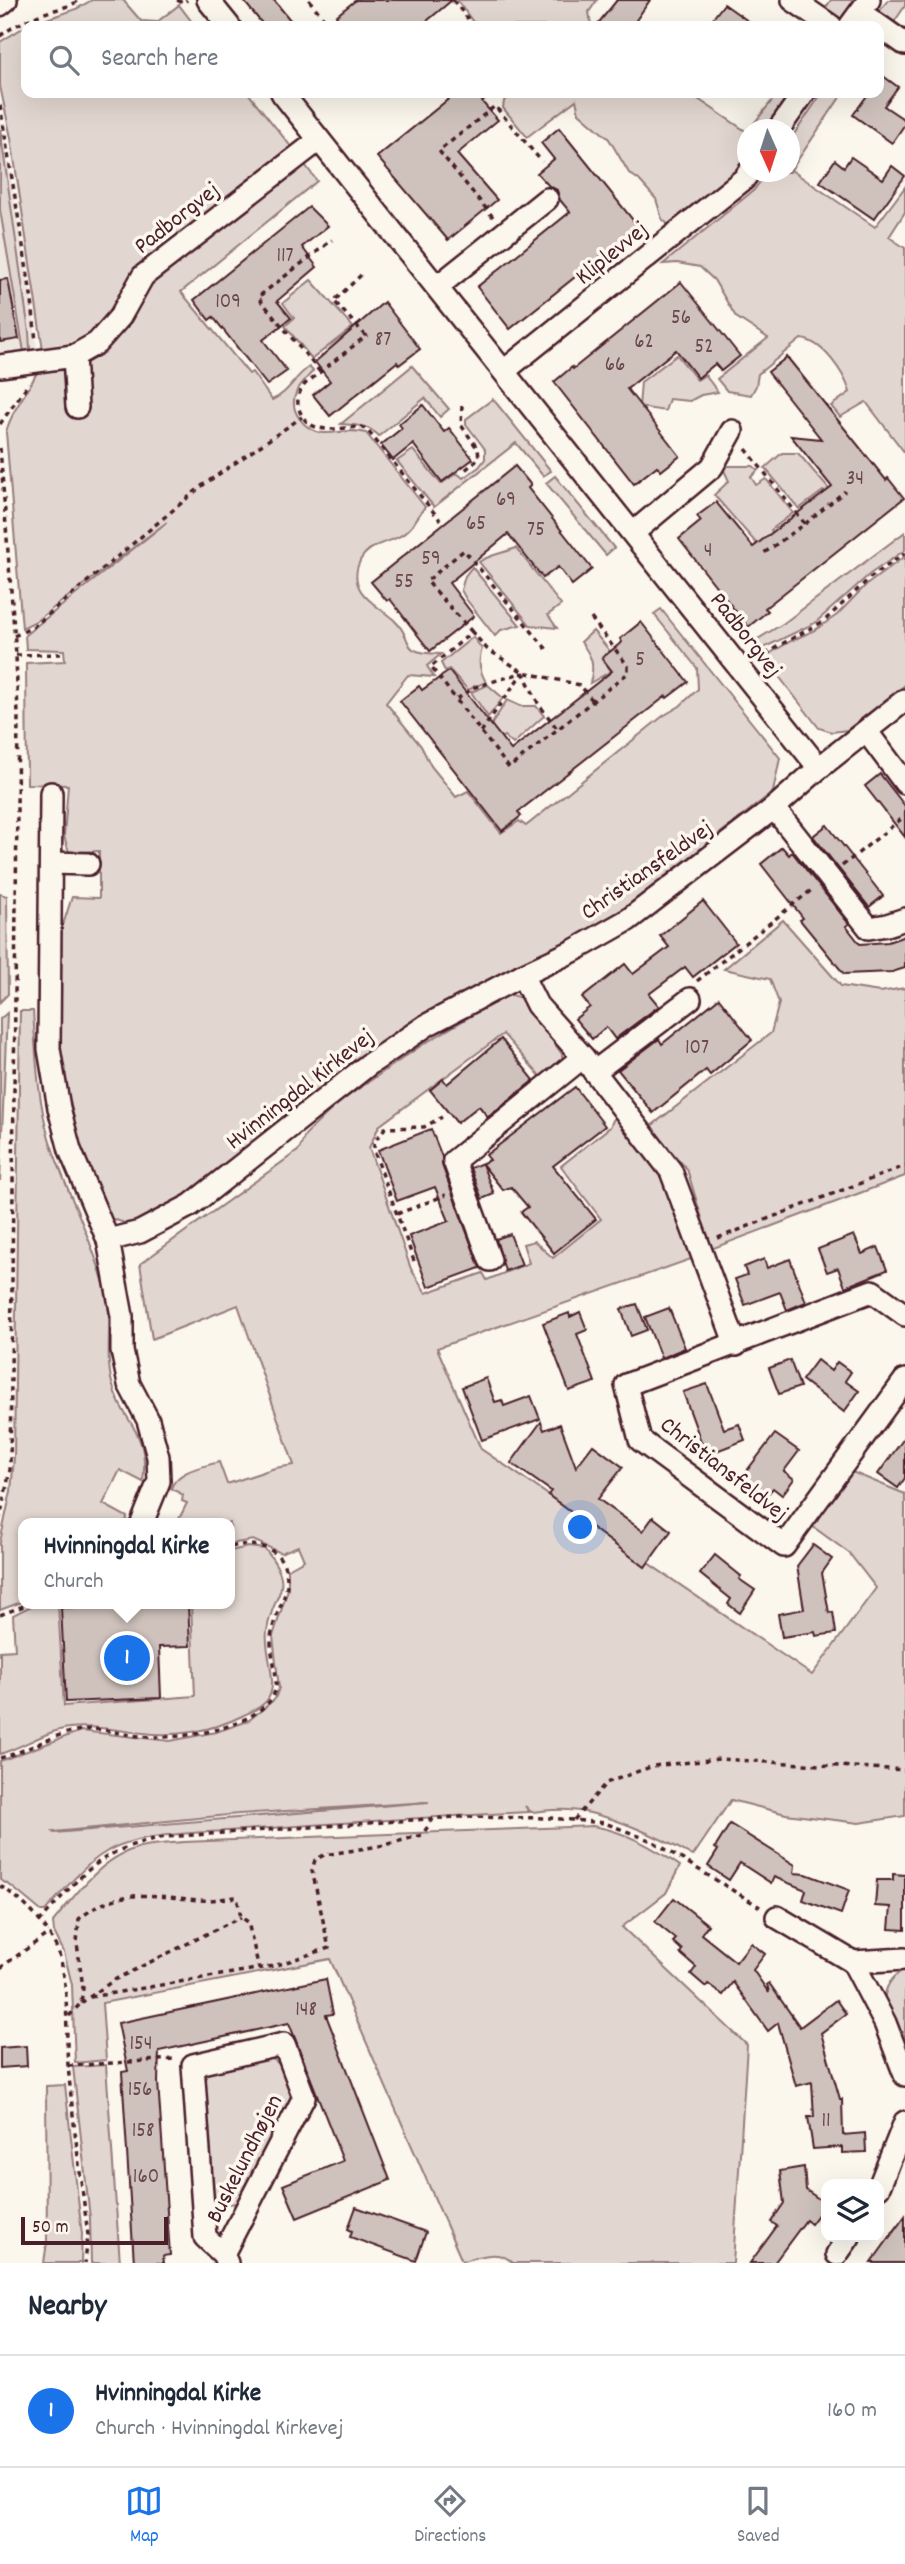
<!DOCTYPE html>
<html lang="en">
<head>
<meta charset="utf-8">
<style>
	:root { --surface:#fff; --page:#f2f2f3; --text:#1f2937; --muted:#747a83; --line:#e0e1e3; --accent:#1a73e8 }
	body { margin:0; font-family:Dekko,sans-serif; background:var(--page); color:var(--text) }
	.controls { position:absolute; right:21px; bottom:21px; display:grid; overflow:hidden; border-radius:14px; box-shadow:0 7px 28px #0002 }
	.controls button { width:63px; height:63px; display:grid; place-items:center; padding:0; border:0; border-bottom:2px solid var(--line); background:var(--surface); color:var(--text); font:35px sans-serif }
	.compass { position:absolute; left:737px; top:119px; width:63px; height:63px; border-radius:50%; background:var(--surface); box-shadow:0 7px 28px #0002; rotate:177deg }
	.scale { position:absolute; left:21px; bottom:18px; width:147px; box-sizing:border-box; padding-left:7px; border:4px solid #4a1f2b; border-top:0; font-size:19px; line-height:24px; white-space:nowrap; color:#4a1f2b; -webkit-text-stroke:5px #fbf7ec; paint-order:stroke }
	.you { position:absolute; left:581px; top:1528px; width:24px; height:24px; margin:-18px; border:5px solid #fff; border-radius:50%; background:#1a73e8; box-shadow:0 0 0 10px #1a73e833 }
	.badge { display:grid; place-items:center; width:46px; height:46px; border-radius:50%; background:var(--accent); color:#fff; font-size:23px; font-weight:700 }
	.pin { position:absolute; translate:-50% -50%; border:4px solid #fff; box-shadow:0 2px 7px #0006 }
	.popup { position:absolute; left:18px; top:1518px; width:217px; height:91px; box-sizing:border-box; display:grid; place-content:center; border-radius:14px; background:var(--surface); filter:drop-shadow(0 2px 5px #0005); font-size:23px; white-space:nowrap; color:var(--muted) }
	.popup b { font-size:26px; color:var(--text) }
	.popup::after { content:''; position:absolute; left:50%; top:100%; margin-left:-14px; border:14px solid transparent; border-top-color:var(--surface) }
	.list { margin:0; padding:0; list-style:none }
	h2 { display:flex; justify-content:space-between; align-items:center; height:91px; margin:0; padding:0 28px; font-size:30px }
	h2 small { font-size:23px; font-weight:400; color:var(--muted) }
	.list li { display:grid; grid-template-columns:46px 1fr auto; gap:21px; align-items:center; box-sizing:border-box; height:112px; padding:0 28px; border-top:2px solid var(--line) }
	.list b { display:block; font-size:26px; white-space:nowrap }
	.list p { margin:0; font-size:23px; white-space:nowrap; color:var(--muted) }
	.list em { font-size:23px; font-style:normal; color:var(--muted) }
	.icon { flex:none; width:38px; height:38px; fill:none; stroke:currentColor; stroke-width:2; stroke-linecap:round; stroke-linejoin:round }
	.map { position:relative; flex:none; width:905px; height:2263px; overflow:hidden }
	.search { position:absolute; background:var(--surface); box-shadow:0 7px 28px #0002; left:21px; right:21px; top:21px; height:77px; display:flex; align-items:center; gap:18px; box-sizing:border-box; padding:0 24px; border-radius:14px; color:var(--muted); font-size:26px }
	.sheet { height:203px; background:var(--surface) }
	nav { display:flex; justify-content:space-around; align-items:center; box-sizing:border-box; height:98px; border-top:2px solid var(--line); background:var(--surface); font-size:19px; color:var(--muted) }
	nav a { display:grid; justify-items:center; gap:4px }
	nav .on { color:var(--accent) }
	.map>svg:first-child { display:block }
	.built { fill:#eee7de }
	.green { fill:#e2d7d0; stroke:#967b7e; stroke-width:2; fill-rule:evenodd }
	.building { fill:#cfc2bc; stroke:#4a1f2b; stroke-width:2 }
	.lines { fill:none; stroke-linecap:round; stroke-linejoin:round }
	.minor-casing { stroke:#4a1f2b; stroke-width:26 }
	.path { stroke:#4a1f2b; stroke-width:3.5; stroke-dasharray:5 5; stroke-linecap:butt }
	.minor { stroke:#fbf7ec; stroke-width:21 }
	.labels { text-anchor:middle; stroke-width:7; stroke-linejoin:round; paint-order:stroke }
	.number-label { font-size:21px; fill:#6b484f }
	.street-label { font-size:24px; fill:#4a1f2b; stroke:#fbf7ec }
</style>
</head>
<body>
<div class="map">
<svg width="905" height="2263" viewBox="0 0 905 2263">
	<rect width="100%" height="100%" fill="#fbf7ec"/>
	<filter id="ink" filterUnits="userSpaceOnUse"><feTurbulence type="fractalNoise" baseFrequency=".0143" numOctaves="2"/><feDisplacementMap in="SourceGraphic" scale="14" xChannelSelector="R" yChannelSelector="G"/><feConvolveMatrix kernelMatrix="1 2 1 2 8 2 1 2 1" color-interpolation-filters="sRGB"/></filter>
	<g filter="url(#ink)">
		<polygon class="built" points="0,115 32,301 38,360 0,366"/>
		<g class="green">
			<polygon points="92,0 123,0 141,21 157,22 179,5 195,26 26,26 76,9"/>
			<polygon points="457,0 597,0 589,12 591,24 593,26 476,26"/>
			<polygon points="831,0 860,0 847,19 839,22 821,15"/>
			<polygon points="888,0 905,0 905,6 890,28 875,17"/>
			<polygon points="26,26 26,93 248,93 292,148 119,301 96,333 75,343 43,350 11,138 0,86 0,42"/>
			<polygon points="511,93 689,93 747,132 747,161 741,170 670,226 662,219 656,199 639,180 629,173 609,139 579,113 576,100 527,137 503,108 504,101"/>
			<polygon points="778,93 795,93 769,129 749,130"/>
			<path d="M822,93h21l-52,77 84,57 30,-40v25l-16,25 16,11v205l-39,-51 -26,15 -9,-11 19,-14c-6,-19 -27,-51 -49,-53l-43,35 -2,12 -5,9 -24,-4 -10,-12 51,-41 -32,-21 -22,-37 -14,-13 -23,-4 -14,1 91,-74 13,-18h23v-32z"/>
			<polygon points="0,129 29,332 30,349 24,352 0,210"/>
			<path d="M303,162l14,19 -136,111 68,82 3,-2 20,28c18,-8 21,-22 37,-33l4,4c-5,6 -14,14 -17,22 -8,18 9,38 27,40 15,1 28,-5 43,0l59,74c-6,7 -10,16 -16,22 -10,11 -21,11 -33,17 -18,8 -25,29 -15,45 7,11 23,20 33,29 23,22 2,33 47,34l-14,12 7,11 -26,-2 -22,28 35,43 10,20 25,31 12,-6 33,42 18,-12 7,5 137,-110 17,-10 18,-17 -1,-21 -43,-54 7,-5 119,149 -7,34 -146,114 -29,19 -174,91 -72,47 -58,45 -65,55 -43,33 -49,25 -12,2 -13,-4 -8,-9 -27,-69 -17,-76 -2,-35 2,-96 12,-37 27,1v-47l-30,1 -5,-16 4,-51 -41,-1 -1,-121 39,-2 -1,-11 -38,-1 -1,-14 142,-113 -131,99 -14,7 -16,-196c7,-25 22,-39 32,-62l24,-5 6,44 17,-46 35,-29 28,-48z"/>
			<polygon points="311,280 353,327 312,359 285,326 294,318 283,303"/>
			<polygon points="677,355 697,380 705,375 718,392 701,395 690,401 669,399 665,411 639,407 641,382"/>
			<path d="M412,366l37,43 -9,8 -15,-19 -46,38c-11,-11 -23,-11 -38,-12z"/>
			<polygon points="493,399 551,471 543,476 516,443 434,507 397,461 413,450 441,484 457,473 463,478 479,467 485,459 485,449 466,424 466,419"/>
			<polygon points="782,453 798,453 834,495 830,498 823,491 799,509 765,468"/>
			<polygon points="722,466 753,466 758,470 751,477 756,485 766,479 793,513 771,530 777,540 763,551 714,495 729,481"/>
			<polygon points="555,476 614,548 606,555 546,483"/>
			<polygon points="905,532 905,550 870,574 815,623 759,650 755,645 758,639 784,623"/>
			<path d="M516,548l45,57 -13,10 9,13 -27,-3 -51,-63c9,-7 25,-9 37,-14z"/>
			<polygon points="905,556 905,685 847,730 832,732 819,728 764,657 791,641 815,630 837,615 865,586"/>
			<polygon points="472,567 520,625 501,630 495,636 466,599 461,590 465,576"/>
			<path d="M593,631l17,20 -9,7 10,13 -21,12c5,-19 2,-26 -9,-41z"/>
			<path d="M473,637l9,12c-4,12 -3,21 4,33l-18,8 -19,-21 -4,2 -4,-8z"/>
			<polygon points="488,685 503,698 488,717 471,692"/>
			<polygon points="507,700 520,706 536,706 544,716 513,744 504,736 495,741 488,730"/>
			<polygon points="0,894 7,896 8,994 0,1002"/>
			<polygon points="783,920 841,986 880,992 905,988 905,1176 711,1249 687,1169 650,1127 771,1033 779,1003 770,979 724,969"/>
			<path d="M508,994l14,4 40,56 1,11 -22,12 -38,-43 -124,92 -10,22 42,121 15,24 57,-20 4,7 42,-17 -6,-19 11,-3 19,17 48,-39 -40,-53 49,-39 5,-11 49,63 30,79 -257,90 44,101 331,226 64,-87 -27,-35 -37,-27 40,-54 53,22v322l-46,7 -73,-9 -55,-14 -38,56c-32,-18 -86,-44 -124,-46 -12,-1 -26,1 -38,2l-6,-6 4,6c-96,5 -192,11 -287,18 -37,3 -106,2 -136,22 -24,14 -42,39 -61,59h-4l-30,-25 -11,-6v-119l81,-30 89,10 46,-9 32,-11 27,-22 4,-11 -6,-52 15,-47v-20l16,-9 -6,-14 -17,7 -28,-13 -23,4v-21h-53l10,-20 -5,-2 1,-6 -12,-7c7,-18 31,-21 48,-26l8,22 48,-16 19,-3 -56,-160 -86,34 -12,-75 159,-114 6,-15 33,-32 84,-58zM429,1802l-375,31 -1,-1 186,-18z"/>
			<path d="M20,1011h13c3,42 4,86 16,127 16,51 42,98 56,149 9,31 -1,65 7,96 11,42 38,46 31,99l-23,-12 -17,34 24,13 -1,6h-102v78l-24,9v-68l11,-51 3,-33z"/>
			<polygon points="7,1013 0,1181 0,1019"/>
			<path d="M248,1547l17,2c33,41 7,42 2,82 -3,22 12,50 1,68 -6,9 -18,13 -26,17 -30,15 -66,21 -99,17 -25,-2 -48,-8 -74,-5 -23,3 -46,19 -69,26v-103l15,-1 -2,-35 22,-11h23l6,102 131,-10 -4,-92h39v-53z"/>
			<path d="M593,1826c33,6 60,21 87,40l-14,27 -44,34 125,118 -14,218h-220c-14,-15 -33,-6 -51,-2l-132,-302 -228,44 4,57 -31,3 -3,-78 -8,-33 -10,-20 -1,-10c25,-30 50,-68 92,-76 13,-2 26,-3 39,-4z"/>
			<path d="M905,1969v77c-21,-25 -33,-58 0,-77z"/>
			<path d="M271,2058c12,7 24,26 20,41l-50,104 -31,2 -7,-126 6,-8z"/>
			<polygon points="106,2065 120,2263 91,2263 90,2218 73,2067"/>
			<polygon points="65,2085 82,2234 81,2263 44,2263 47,2242 46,2086"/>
		</g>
		<g class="building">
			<polygon points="243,0 274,0 295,26 264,26"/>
			<polygon points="356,0 452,0 421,26 343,26 336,16"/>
			<polygon points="617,0 650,0 632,26 596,26"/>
			<polygon points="724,4 755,26 707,26"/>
			<polygon points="879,73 898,87 884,106 905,120 905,124 892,143 853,115 869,93 879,93"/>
			<polygon points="456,93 494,93 482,102 498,120 457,154 497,200 448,240 377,157"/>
			<polygon points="559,128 641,230 622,245 620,241 510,329 477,287 570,212 560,200 557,190 549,186 537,173 554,159 541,143"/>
			<polygon points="851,157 883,179 892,166 905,176 874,219 820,182 835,160 844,167"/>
			<polygon points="309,207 328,226 302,247 317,267 277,301 291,318 263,340 287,371 267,385 213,317 209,320 194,300"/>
			<polygon points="8,279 19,339 0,342 0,280"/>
			<polygon points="681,282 740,356 721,371 715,364 698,378 676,350 627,389 680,456 661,471 657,466 634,484 554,382 572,367 573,369"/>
			<polygon points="384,302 420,349 399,365 397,362 330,416 313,395 330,381 315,362"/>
			<polygon points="787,357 886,480 888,478 904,498 765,608 768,611 748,627 679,539 701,521 697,516 716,502 753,547 832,487 791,436 821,439 768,372"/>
			<polygon points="423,405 444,432 449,428 473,459 442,482 413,444 393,460 381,445 402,428 399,424"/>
			<polygon points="515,466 531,485 528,488 592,569 572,585 558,567 543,578 508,534 449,583 474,616 430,651 390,599 387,601 371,582"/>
			<polygon points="641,622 688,682 667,698 666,696 518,812 521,816 502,831 400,701 419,686 422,690 449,671 511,750 612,671 602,658 622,642 620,639"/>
			<polygon points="880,774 905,806 905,837 865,786"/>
			<polygon points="827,825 883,896 869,907 813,836"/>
			<polygon points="782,847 789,855 792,852 849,924 846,926 860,944 888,942 905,936 905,968 892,972 844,974 800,920 803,918 761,864"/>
			<polygon points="703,901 736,943 693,977 685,967 649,994 659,1006 615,1039 606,1027 592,1039 575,1019 590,1007 582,998 625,964 633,974 669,947 660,936"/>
			<polygon points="719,998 752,1040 710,1075 706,1070 653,1113 618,1070 659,1039 662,1044"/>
			<polygon points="501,1039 534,1080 488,1117 479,1106 457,1123 430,1090 443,1079 447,1084"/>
			<polygon points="575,1087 605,1126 553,1166 596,1219 554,1253 521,1212 528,1207 511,1187 503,1190 482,1164 494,1194 482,1199 470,1168 490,1160 486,1155"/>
			<polygon points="431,1129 442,1157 442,1165 480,1268 428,1287 409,1236 449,1221 435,1187 397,1201 378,1150"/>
			<polygon points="510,1234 522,1265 505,1271 496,1239"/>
			<polygon points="854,1235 862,1254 878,1247 887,1270 845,1287 838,1268 827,1272 818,1249"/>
			<polygon points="764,1259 767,1268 790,1259 806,1302 787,1310 780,1292 745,1305 735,1279 747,1275 744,1267"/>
			<polygon points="637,1304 647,1330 631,1336 621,1309"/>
			<polygon points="669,1308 685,1348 661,1358 645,1317"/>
			<polygon points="580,1312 587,1330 577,1334 595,1382 569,1391 543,1323 569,1313 570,1317"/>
			<polygon points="790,1360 800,1387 779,1394 769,1368"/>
			<polygon points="817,1360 831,1371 837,1362 851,1372 845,1381 859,1391 844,1412 802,1380"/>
			<polygon points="486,1378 495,1402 502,1400 504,1406 531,1396 540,1419 482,1440 462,1387"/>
			<polygon points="707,1384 724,1429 739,1424 745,1440 706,1455 683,1392"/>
			<polygon points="541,1422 544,1430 560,1424 576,1467 593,1445 623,1467 598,1499 643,1531 653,1517 671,1531 645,1567 548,1495 551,1491 511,1463"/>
			<polygon points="775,1434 799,1451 784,1471 794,1479 782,1495 773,1488 767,1495 742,1477"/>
			<polygon points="905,1437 905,1478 898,1488 878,1474"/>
			<polygon points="813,1545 832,1559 822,1573 829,1613 833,1612 836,1633 816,1636 815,1632 782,1637 778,1614 804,1609 797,1566"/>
			<polygon points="715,1555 741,1576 739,1579 755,1590 740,1613 728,1604 731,1599 700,1574"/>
			<polygon points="134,1604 188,1604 190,1646 159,1647 161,1698 66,1702 61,1608"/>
			<polygon points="730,1824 795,1865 794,1873 806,1874 849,1890 841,1914 803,1900 806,1890 774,1877 771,1883 740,1863 729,1880 708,1866 718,1850 715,1848"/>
			<polygon points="893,1874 905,1875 905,1930 889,1929 891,1907 875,1906 877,1880 893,1880"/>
			<polygon points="674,1898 708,1925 701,1934 736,1962 751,1943 765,1954 753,1970 769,1993 767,1984 769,1983 800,2027 836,2000 846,2014 821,2033 840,2099 842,2099 843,2135 865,2133 866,2152 842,2153 842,2147 813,2149 808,2117 814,2117 812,2082 796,2086 778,2023 768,2031 733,1982 723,1995 708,1984 706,1987 691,1974 696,1967 680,1953 682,1950 673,1942 676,1939 655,1922"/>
			<polygon points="326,1979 333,2014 326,2015 390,2180 297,2218 283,2185 343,2161 289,2023 159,2051 158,2082 170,2255 163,2256 164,2263 134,2263 122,2072 128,2071 118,2023"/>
			<polygon points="26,2046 27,2066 0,2068 0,2048"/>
			<polygon points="804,2167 806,2190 826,2204 811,2224 806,2220 774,2263 750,2263 777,2226 771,2222 784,2203 780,2171"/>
			<polygon points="356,2207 426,2232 416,2261 350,2237 352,2231 348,2229"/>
			<polygon points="905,2216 905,2263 871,2263"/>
		</g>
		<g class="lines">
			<defs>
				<g id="minor">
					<polyline points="208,0 229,26"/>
					<polyline points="793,0 831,26"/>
					<polyline points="0,5 6,0"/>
					<polyline points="861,13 905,44"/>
					<polyline points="850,26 869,0"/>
					<polyline points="282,93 819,768"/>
					<polyline points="778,130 804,93"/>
					<polyline points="437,287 547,199"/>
					<polyline points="74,356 77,407"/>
					<polyline points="0,366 74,356 97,343 120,317 143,276 319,140"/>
					<polyline points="504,371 744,179 749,172"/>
					<polyline points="633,533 712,467 732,431"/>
					<polyline points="867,732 905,783"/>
					<polyline points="51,793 49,1049 59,1108 70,1150 108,1240 122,1316 122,1351 129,1384 148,1420 158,1457 159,1481 142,1523"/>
					<polyline points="774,808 869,928 887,925 905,919"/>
					<polyline points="51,863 88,864"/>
					<polyline points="594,1072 690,999"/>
					<polyline points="108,1240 140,1232 191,1205 368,1065 427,1025 522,975"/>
					<polyline points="490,1260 454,1161 583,1057"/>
					<polyline points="905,1315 872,1291 626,1385 640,1440 784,1546 905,1380"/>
					<polyline points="736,1345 671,1171 583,1057 537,1005 522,975 573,951 628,920 774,808 819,768 905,700"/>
					<polyline points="777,1917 853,1962 905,1959"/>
					<polyline points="853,1962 885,2023 905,2075"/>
					<polyline points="879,2187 905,2122"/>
					<polyline points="223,2254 304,2097 284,2044 193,2065 205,2237 223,2254 227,2263"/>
					<polyline points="837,2254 849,2237"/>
				</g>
			</defs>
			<use href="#minor" class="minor-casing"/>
			<g class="path">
				<polyline points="177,0 183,3 187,0"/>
				<polyline points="309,0 330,26"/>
				<polyline points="453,0 468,19"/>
				<path d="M0,36c13,-10 27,-16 42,-22 14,-5 25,-6 38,-14"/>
				<polyline points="0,105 32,301 36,342"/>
				<polyline points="493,217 439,151 495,106 542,162"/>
				<path d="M361,275l-27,26 32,35 -61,48c-6,7 -9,16 -6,25 10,29 40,18 63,18l6,4 72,89"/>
				<polyline points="320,372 258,297 332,240"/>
				<polyline points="462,406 461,425 478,449 479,458 463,472"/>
				<polyline points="0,424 29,383"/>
				<polyline points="0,448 16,655 18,716 10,1470 0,1518"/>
				<polyline points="746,449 805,524 764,553"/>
				<polyline points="805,524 845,491"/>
				<polyline points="591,618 628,666 628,673 509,768 431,667 472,632 487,649 523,672 580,685 593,701"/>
				<polyline points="472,632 427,581 464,550 549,652"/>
				<polyline points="14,636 33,627 203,485 302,417"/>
				<polyline points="16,655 61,654"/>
				<polyline points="757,660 780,645 824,621 870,578 905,553"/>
				<polyline points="523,672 538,703 558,730"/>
				<polyline points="457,699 475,687 521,673"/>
				<polyline points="481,732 523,672"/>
				<polyline points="842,866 905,816"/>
				<polyline points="697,981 814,888"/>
				<polyline points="397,1214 446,1195"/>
				<polyline points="718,1238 905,1166"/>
				<polyline points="414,1261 374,1151 374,1142 385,1128 424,1127 442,1117"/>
				<polyline points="0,1615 29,1604"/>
				<path d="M0,1758c28,-7 52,-24 81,-28 20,-3 38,4 58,6 37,4 98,-4 127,-31 20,-18 4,-43 5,-66 1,-21 16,-41 16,-56 1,-34 -29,-43 -57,-36"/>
				<polyline points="574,1820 606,1783 653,1766 719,1759 905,1770"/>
				<path d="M0,1886c23,13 50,42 59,68 11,37 6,73 9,111 5,57 13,114 20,170l-3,28"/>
				<path d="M39,1922c43,-47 59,-73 126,-85l292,-20 93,1 55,5 47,18 108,66"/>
				<polyline points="0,1968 49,1933"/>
				<polyline points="90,1997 274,1966 329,1948 312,1870 315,1860 324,1855 385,1845 422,1835 433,1819"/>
				<polyline points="81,2003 114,1980 241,1917"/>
				<path d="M69,2016l12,-13 2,-15 -6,-45 2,-24c40,-33 73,-23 120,-19 12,1 26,-2 38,-3l4,20 7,5 11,47"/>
				<polyline points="68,2066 174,2059"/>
			</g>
			<use href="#minor" class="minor"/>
		</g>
	</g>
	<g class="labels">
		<g class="number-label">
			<text x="285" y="261">117</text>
			<text x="228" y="307">109</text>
			<text x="681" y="323">56</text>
			<text x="383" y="345">87</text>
			<text x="644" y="347">62</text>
			<text x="704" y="352">52</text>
			<text x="615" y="370">66</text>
			<text x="855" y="484">34</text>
			<text x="506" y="505">69</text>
			<text x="476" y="529">65</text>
			<text x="536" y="535">75</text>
			<text x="708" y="556">4</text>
			<text x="431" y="564">59</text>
			<text x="404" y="587">55</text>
			<text x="640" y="665">5</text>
			<text x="697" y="1053">107</text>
			<text x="306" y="2015">148</text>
			<text x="141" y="2049">154</text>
			<text x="140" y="2095">156</text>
			<text x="826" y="2126">11</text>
			<text x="143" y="2136">158</text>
			<text x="146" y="2182">160</text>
		</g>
		<g class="street-label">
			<text transform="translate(176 217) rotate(-38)" y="8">Padborgvej</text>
			<text transform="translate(611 252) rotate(-39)" y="8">Kliplevvej</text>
			<text transform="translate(747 634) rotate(52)" y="8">Padborgvej</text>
			<text transform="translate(646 869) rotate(-35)" y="8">Christiansfeldvej</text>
			<text transform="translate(299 1088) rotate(-38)" y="8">Hvinningdal Kirkevej</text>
			<text transform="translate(725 1468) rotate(38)" y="8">Christiansfeldvej</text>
			<text transform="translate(243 2158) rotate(-63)" y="8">Buskelundhøjen</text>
		</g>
	</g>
</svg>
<div class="controls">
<button><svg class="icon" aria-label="layers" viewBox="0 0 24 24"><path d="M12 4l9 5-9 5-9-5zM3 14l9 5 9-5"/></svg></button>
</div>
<svg class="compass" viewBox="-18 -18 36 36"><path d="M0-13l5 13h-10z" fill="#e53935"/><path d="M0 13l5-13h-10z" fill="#747a83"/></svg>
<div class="scale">50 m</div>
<div class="you"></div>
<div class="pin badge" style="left:127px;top:1658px">1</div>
<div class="popup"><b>Hvinningdal Kirke</b>Church</div>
<div class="search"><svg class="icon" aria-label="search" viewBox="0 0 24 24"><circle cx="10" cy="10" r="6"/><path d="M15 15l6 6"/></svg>Search here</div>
</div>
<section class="sheet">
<h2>Nearby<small></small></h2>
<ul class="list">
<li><span class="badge">1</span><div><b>Hvinningdal Kirke</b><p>Church · Hvinningdal Kirkevej</p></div><em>160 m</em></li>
</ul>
</section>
<nav>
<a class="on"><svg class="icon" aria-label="map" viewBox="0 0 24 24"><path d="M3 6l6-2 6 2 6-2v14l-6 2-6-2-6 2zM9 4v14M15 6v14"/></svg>Map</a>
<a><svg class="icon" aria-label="directions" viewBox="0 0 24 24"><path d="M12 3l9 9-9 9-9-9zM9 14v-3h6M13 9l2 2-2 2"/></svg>Directions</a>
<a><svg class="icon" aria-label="saved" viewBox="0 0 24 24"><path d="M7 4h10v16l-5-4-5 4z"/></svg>Saved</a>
</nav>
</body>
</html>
